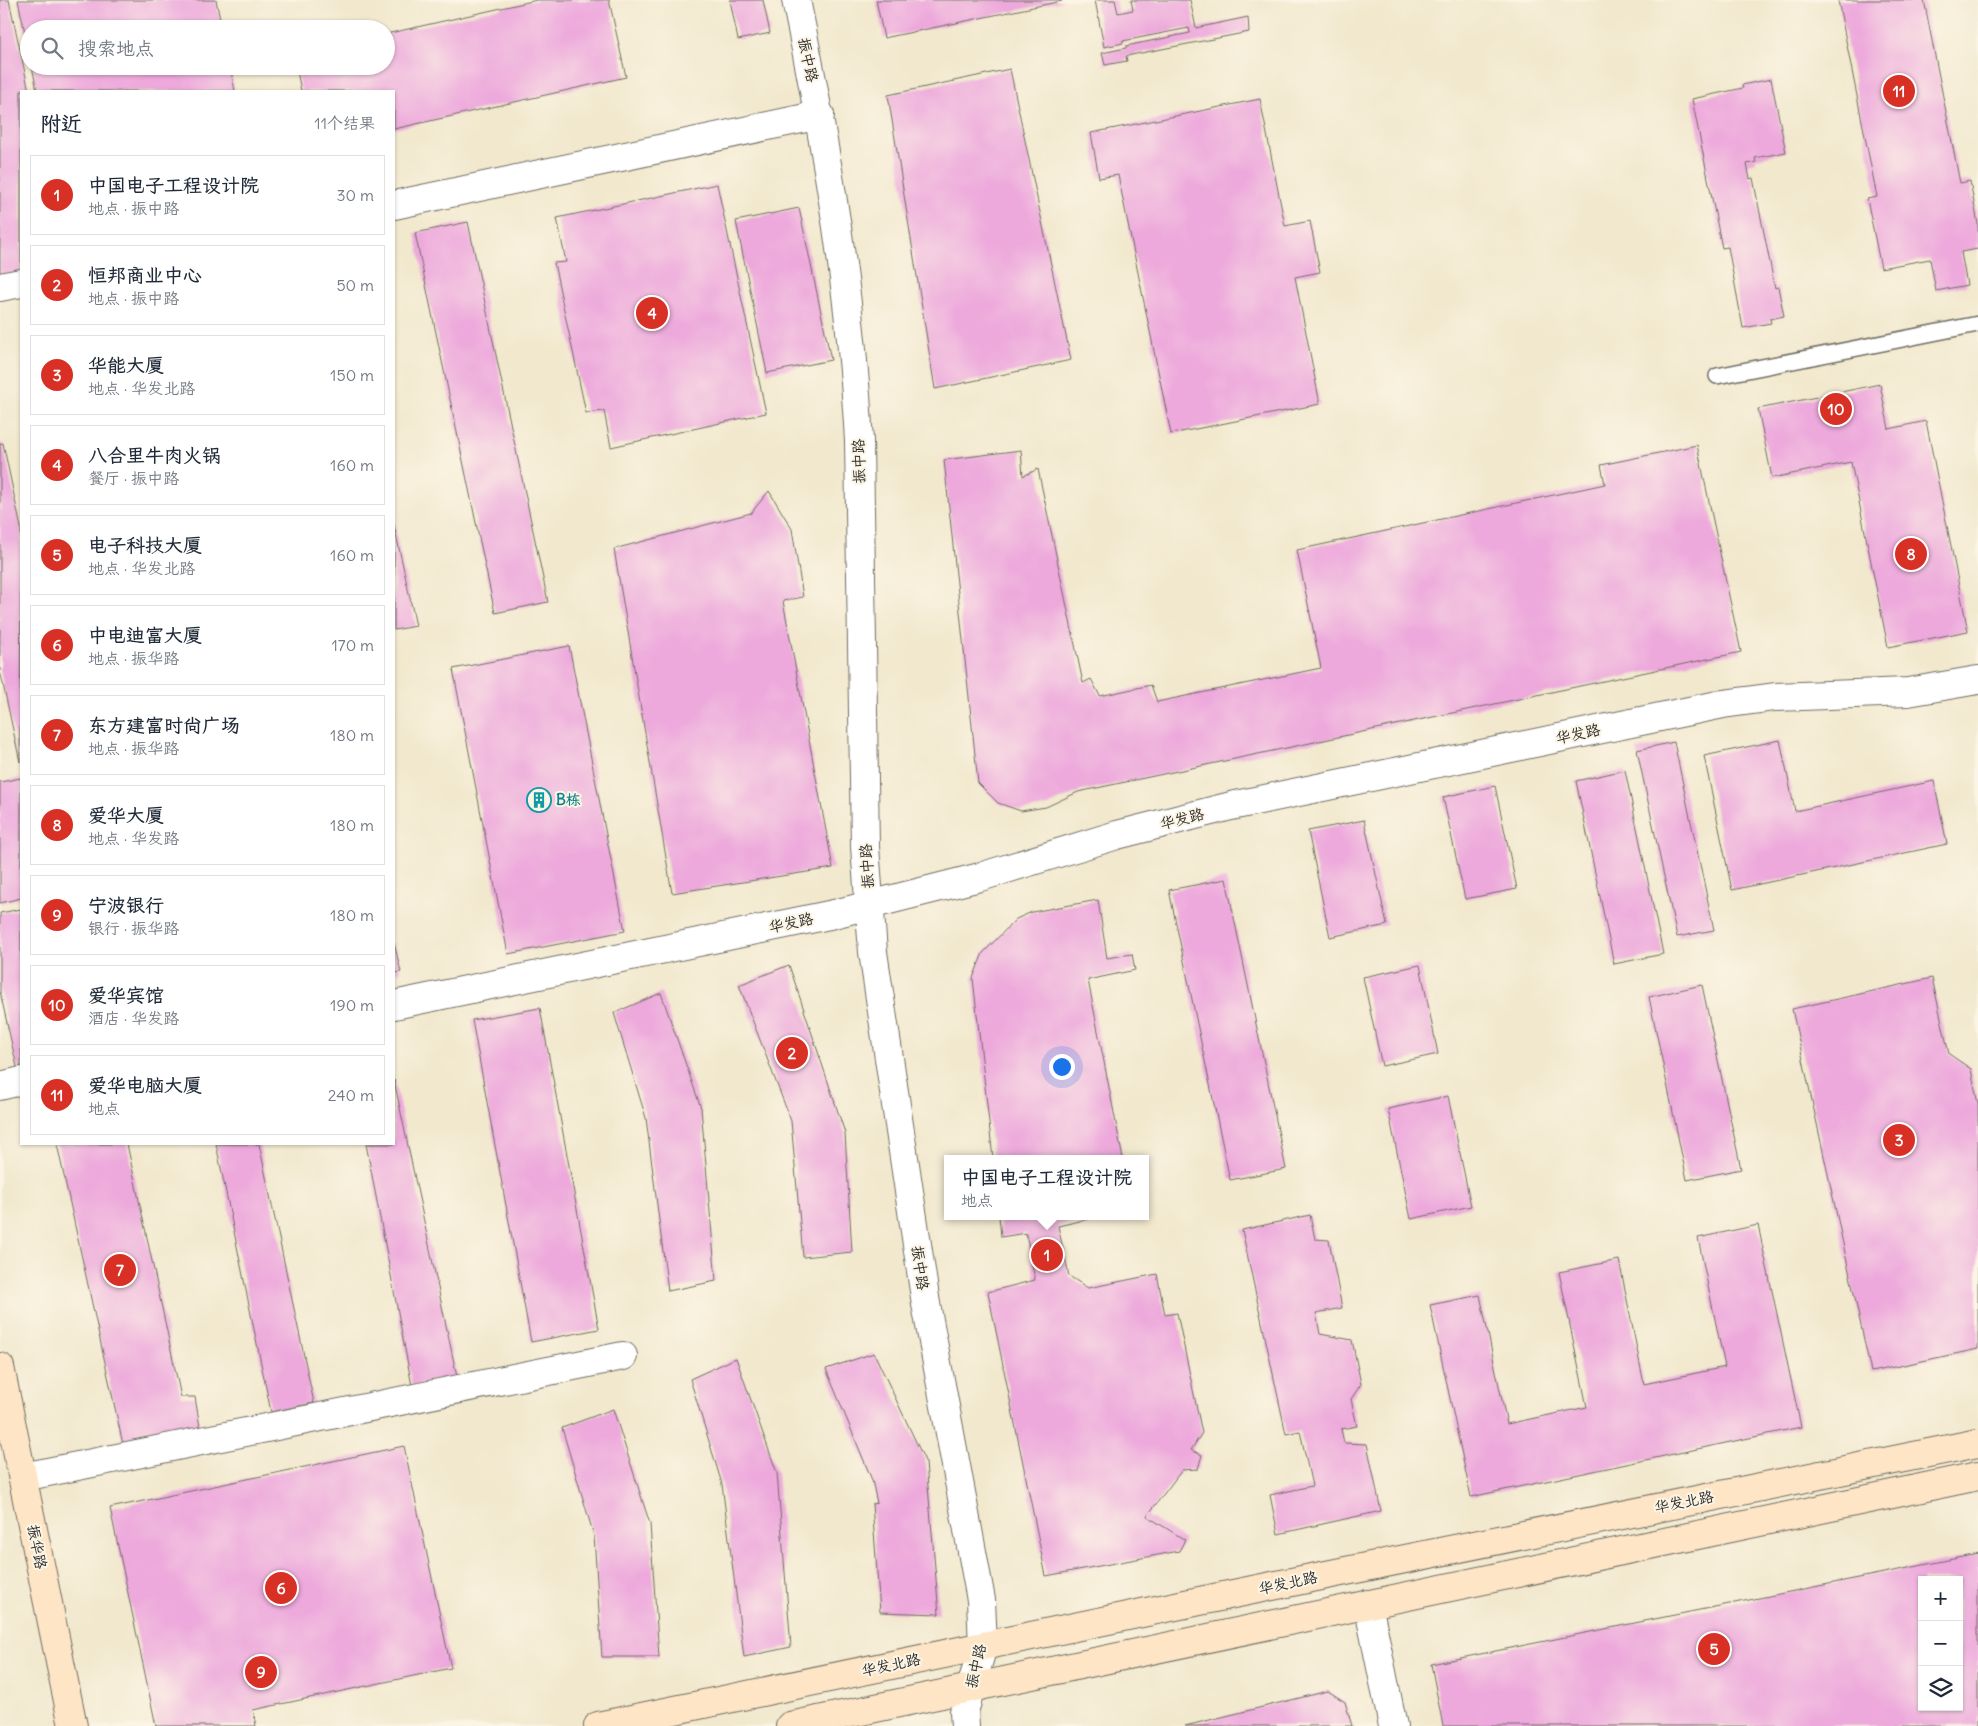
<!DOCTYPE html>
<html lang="zh">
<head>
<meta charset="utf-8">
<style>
	:root { --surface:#fff; --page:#f2f2f3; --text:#1f2937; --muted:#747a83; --line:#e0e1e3; --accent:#d93025 }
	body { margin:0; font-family:Delius,"LXGW WenKai TC",sans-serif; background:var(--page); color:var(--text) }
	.controls { position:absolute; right:15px; bottom:15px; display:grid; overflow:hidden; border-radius:0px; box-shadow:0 1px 4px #0004 }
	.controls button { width:45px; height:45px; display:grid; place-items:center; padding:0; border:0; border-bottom:1px solid var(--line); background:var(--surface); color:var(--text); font:25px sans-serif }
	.you { position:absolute; left:1061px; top:1066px; width:18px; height:18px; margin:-12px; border:4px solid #fff; border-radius:50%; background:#1a73e8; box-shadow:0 0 0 8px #1a73e833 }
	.badge { display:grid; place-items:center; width:32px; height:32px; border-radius:50%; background:var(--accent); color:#fff; font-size:16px; font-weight:700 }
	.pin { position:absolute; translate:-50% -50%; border:2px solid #fff; box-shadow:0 1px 5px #0006 }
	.popup { position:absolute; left:944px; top:1155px; width:205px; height:65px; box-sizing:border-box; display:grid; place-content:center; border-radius:0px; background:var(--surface); filter:drop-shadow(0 1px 4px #0005); font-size:16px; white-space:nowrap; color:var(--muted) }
	.popup b { font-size:19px; color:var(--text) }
	.popup::after { content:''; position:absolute; left:50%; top:100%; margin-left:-10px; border:10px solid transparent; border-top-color:var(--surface) }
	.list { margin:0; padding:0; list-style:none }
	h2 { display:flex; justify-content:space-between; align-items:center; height:65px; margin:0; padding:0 20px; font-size:21px }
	h2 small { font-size:16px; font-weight:400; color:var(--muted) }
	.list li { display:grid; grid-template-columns:32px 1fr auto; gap:15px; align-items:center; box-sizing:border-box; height:80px; margin:0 10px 10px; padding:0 10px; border:1px solid var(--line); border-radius:0px }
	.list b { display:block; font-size:19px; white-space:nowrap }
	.list p { margin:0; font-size:16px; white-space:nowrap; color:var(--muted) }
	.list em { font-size:16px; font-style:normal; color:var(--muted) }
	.icon { flex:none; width:28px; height:28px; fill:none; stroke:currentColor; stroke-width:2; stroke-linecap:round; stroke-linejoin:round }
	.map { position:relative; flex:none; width:1978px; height:1726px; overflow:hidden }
	.search { position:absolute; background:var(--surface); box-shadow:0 1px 4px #0004; left:20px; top:20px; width:375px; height:55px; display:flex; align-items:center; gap:12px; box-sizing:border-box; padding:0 18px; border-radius:28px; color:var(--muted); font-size:19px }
	.panel { position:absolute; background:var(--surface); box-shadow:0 1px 4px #0004; left:20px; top:90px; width:375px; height:1055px; border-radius:0px }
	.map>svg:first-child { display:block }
	.building { fill:#eda8dc; fill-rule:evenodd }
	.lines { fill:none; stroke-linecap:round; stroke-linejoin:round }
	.service-casing { stroke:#706d64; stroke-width:18 }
	.minor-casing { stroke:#706d64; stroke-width:30 }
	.tertiary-casing { stroke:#706d64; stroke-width:30 }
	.secondary-casing { stroke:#706d64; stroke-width:30 }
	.service { stroke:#fff; stroke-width:15 }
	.minor { stroke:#fff; stroke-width:28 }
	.tertiary { stroke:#fff; stroke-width:28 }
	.secondary { stroke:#fee5c5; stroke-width:28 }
	.labels { text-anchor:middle; stroke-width:4; stroke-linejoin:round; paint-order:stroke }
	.street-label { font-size:15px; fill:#2b2b2b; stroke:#fcf5e5 }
	.culture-label { font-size:15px; font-weight:bold; fill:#0d838f; stroke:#fcf5e5; text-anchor:start }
</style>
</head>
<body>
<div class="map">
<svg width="1978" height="1726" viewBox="0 0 1978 1726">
	<rect width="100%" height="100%" fill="#fcf5e5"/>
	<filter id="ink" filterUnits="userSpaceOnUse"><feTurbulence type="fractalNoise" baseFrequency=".02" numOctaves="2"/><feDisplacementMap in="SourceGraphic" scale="10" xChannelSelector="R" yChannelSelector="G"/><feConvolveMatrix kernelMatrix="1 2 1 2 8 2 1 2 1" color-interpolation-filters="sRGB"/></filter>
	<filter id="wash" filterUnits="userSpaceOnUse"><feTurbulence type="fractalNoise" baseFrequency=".0096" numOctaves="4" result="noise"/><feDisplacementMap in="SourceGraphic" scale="20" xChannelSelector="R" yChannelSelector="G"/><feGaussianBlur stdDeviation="1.12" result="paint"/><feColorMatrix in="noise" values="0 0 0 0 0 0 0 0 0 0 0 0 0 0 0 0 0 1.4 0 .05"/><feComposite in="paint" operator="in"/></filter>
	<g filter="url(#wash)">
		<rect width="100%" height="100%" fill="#f1e8cd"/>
		<g id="blocks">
			<g class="building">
				<polygon points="0,0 9,0 29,91 21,91 21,274 0,279"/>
				<polygon points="18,0 216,0 222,29 29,29 28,47"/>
				<polygon points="537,0 609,0 626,77 394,129 394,91 301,91 296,66 386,66 386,34"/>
				<polygon points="730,0 763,0 770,33 738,40"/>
				<polygon points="876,0 1062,0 1062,1 884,38"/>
				<polygon points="1095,0 1115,0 1118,13 1133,10 1131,0 1190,0 1196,28 1248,17 1249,32 1126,56 1127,61 1105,65 1102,53 1126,48 1126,46 1190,33 1189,28 1123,41 1123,43 1104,47"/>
				<polygon points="1838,0 1924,0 1960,183 1970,181 1978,224 1978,249 1961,252 1967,285 1936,291 1930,259 1881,268 1867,199 1877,197"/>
				<polygon points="32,66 230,66 235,91 37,91"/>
				<polygon points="1010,69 1071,360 935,389 888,95"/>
				<polygon points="1771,79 1786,152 1755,158 1756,162 1747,164 1750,179 1753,178 1775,288 1778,287 1784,316 1770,319 1771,323 1743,328 1728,247 1722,248 1692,99 1743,88 1742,85"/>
				<polygon points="1260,99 1285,226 1310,221 1320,272 1295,277 1320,404 1171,434 1118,175 1099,178 1091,133"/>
				<polygon points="717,184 766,413 611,447 604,411 586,413 554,263 566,262 557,218"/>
				<polygon points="799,208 831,360 767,373 736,221"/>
				<polygon points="468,222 548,602 495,613 415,233"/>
				<polygon points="1880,384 1889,429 1926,421 1968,631 1888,647 1851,462 1772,478 1758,409"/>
				<polygon points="3,443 21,528 20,762 0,670 0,444"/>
				<polygon points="1697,445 1741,652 1078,792 1046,807 1021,811 998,803 978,783 944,460 1021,450 1023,476 1038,469 1083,683 1091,679 1100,696 1151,685 1157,702 1321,668 1297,550 1605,484 1601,465"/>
				<polygon points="769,491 792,529 803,597 783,601 833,868 672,893 614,549 751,513"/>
				<polygon points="394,525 416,626 394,630"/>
				<polygon points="569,646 625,931 508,954 453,669"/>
				<polygon points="1780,740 1795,811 1934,781 1947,844 1732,890 1704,756"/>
				<polygon points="1674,742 1714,930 1677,937 1637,750"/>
				<polygon points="1625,770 1663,954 1614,964 1576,781"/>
				<polygon points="21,778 21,898 0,903 0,782"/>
				<polygon points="1495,786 1517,889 1465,899 1443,797"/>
				<polygon points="1364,820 1387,925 1330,937 1308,831"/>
				<polygon points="1226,879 1286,1169 1230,1180 1169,890"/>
				<polygon points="1098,900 1107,958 1132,954 1135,970 1088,980 1123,1159 993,1159 973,978 983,953 1016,919 1032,912"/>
				<polygon points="21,909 21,1066 17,1067 0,992 0,913"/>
				<polygon points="394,943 401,972 394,973"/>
				<polygon points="789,965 845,1133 852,1252 803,1257 791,1121 739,985"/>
				<polygon points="1420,965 1438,1054 1382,1066 1363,977"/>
				<polygon points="1932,978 1949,1054 1971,1069 1978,1104 1978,1349 1871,1372 1792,1009"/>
				<polygon points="1702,985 1741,1169 1687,1180 1649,997"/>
				<polygon points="661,993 701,1108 716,1281 668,1291 646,1118 614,1013"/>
				<polygon points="540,1008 599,1329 531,1342 472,1020"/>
				<polygon points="394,1080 457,1377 412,1386 366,1144 394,1144"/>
				<polygon points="1448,1096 1471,1206 1411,1219 1388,1109"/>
				<polygon points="57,1144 127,1144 181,1397 195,1397 201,1433 124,1449"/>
				<polygon points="216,1144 259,1144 314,1403 271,1412"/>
				<polygon points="1310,1215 1315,1239 1329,1240 1342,1308 1316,1313 1320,1334 1352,1340 1361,1384 1351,1399 1357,1426 1341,1429 1344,1443 1367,1444 1381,1511 1278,1534 1270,1495 1312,1486 1300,1431 1286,1434 1242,1230"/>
				<polygon points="999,1216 1101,1216 1058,1226 1069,1276 1088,1288 1157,1274 1165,1315 1177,1313 1202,1433 1191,1450 1202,1455 1198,1469 1182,1470 1147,1516 1185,1540 1179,1551 1046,1576 988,1292 1035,1280 1026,1233 1001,1237"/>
				<polygon points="1758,1225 1801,1427 1471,1497 1430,1305 1480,1295 1507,1424 1587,1407 1559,1272 1619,1260 1644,1384 1725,1367 1698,1238"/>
				<polygon points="874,1353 926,1463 939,1614 880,1612 872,1504 877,1503 872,1480 826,1369"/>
				<polygon points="736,1358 777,1473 791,1647 744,1657 722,1484 690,1379"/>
				<polygon points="613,1409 650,1524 659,1657 602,1657 594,1536 562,1428"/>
				<polygon points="404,1446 451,1668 253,1710 256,1726 156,1726 110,1508"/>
				<path d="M1978,1554v172h-535l-12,-62zM1922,1580h37v127h-37z"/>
				<polygon points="1328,1691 1345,1702 1352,1726 1185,1726"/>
			</g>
		</g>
	</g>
	<g filter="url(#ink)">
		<use href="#blocks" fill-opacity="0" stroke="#706d64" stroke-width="1"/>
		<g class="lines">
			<defs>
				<polyline id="service" points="1717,376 1978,324"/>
				<g id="minor">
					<polyline points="394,205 820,115"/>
					<polyline points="0,287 21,283"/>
					<polyline points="394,1005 834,914 980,877 1117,835 1231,806 1723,704 1775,697 1908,692 1978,680"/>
					<polyline points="0,1086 21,1081"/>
					<polyline points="23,1477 623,1356"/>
					<polyline points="1368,1604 1393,1726"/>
				</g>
				<path id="tertiary" d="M796,0c30,145 55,292 63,441l6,406 8,105 53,352 55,296 2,46 -19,66 1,14"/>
				<g id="secondary">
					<polyline points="0,1367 73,1726"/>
					<polyline points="598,1726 1272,1586 1978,1443"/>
					<polyline points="790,1726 1978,1476"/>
				</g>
			</defs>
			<use href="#service" class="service-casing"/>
			<use href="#minor" class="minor-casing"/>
			<use href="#tertiary" class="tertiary-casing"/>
			<use href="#secondary" class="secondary-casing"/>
			<use href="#service" class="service"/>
			<use href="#minor" class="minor"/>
			<use href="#tertiary" class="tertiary"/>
			<use href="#secondary" class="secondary"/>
		</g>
	</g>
	<defs>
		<symbol id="building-ring" viewBox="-11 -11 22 22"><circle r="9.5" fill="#fcf5e5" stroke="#0f9aa8" stroke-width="1.5"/><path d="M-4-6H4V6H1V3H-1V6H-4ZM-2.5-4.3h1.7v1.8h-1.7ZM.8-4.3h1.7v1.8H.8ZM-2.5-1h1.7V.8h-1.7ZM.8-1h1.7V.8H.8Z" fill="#0f9aa8"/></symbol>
	</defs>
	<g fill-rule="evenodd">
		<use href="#building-ring" x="525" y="786" width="28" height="28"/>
	</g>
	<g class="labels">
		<g class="street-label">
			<text transform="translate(808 60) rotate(78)" y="5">振中路</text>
			<text transform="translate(859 461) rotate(-91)" y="5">振中路</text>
			<text transform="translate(1578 734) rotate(-12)" y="5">华发路</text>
			<text transform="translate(1182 819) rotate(-14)" y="5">华发路</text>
			<text transform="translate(867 866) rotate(-93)" y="5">振中路</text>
			<text transform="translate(791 923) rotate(-12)" y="5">华发路</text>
			<text transform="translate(920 1268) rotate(82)" y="5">振中路</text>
			<text transform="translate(1684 1502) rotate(-11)" y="5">华发北路</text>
			<text transform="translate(37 1547) rotate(79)" y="5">振华路</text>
			<text transform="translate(1288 1583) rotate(-12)" y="5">华发北路</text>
			<text transform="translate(891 1665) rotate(-12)" y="5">华发北路</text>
			<text transform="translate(976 1666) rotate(-77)" y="5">振中路</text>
		</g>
		<g class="culture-label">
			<text x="556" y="805">B栋</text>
		</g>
	</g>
</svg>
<div class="controls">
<button>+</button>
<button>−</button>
<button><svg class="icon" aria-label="layers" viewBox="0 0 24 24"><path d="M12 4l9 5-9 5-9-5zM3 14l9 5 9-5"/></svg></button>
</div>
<div class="you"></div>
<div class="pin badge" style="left:1047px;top:1255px">1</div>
<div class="popup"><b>中国电子工程设计院</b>地点</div>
<div class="pin badge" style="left:792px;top:1053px">2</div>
<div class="pin badge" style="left:1899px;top:1140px">3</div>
<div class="pin badge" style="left:652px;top:313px">4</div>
<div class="pin badge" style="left:1714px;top:1649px">5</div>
<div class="pin badge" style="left:281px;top:1588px">6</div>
<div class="pin badge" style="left:120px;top:1270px">7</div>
<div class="pin badge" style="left:1911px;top:554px">8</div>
<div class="pin badge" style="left:261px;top:1672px">9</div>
<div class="pin badge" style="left:1836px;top:409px">10</div>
<div class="pin badge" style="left:1899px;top:91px">11</div>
<div class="search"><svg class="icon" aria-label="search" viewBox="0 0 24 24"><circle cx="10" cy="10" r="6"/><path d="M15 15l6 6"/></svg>搜索地点</div>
<section class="panel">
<h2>附近<small>11个结果</small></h2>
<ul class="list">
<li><span class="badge">1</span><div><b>中国电子工程设计院</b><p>地点 · 振中路</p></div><em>30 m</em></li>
<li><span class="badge">2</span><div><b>恒邦商业中心</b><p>地点 · 振中路</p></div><em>50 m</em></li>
<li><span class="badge">3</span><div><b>华能大厦</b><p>地点 · 华发北路</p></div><em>150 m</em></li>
<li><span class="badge">4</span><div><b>八合里牛肉火锅</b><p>餐厅 · 振中路</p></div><em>160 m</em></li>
<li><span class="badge">5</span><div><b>电子科技大厦</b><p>地点 · 华发北路</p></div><em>160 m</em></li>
<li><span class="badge">6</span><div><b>中电迪富大厦</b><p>地点 · 振华路</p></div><em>170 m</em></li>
<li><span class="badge">7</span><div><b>东方建富时尚广场</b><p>地点 · 振华路</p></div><em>180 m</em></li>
<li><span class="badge">8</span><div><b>爱华大厦</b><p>地点 · 华发路</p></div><em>180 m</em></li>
<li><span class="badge">9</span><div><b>宁波银行</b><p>银行 · 振华路</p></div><em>180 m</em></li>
<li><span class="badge">10</span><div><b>爱华宾馆</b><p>酒店 · 华发路</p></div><em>190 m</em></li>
<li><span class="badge">11</span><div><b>爱华电脑大厦</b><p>地点</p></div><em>240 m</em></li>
</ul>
</section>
</div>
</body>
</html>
